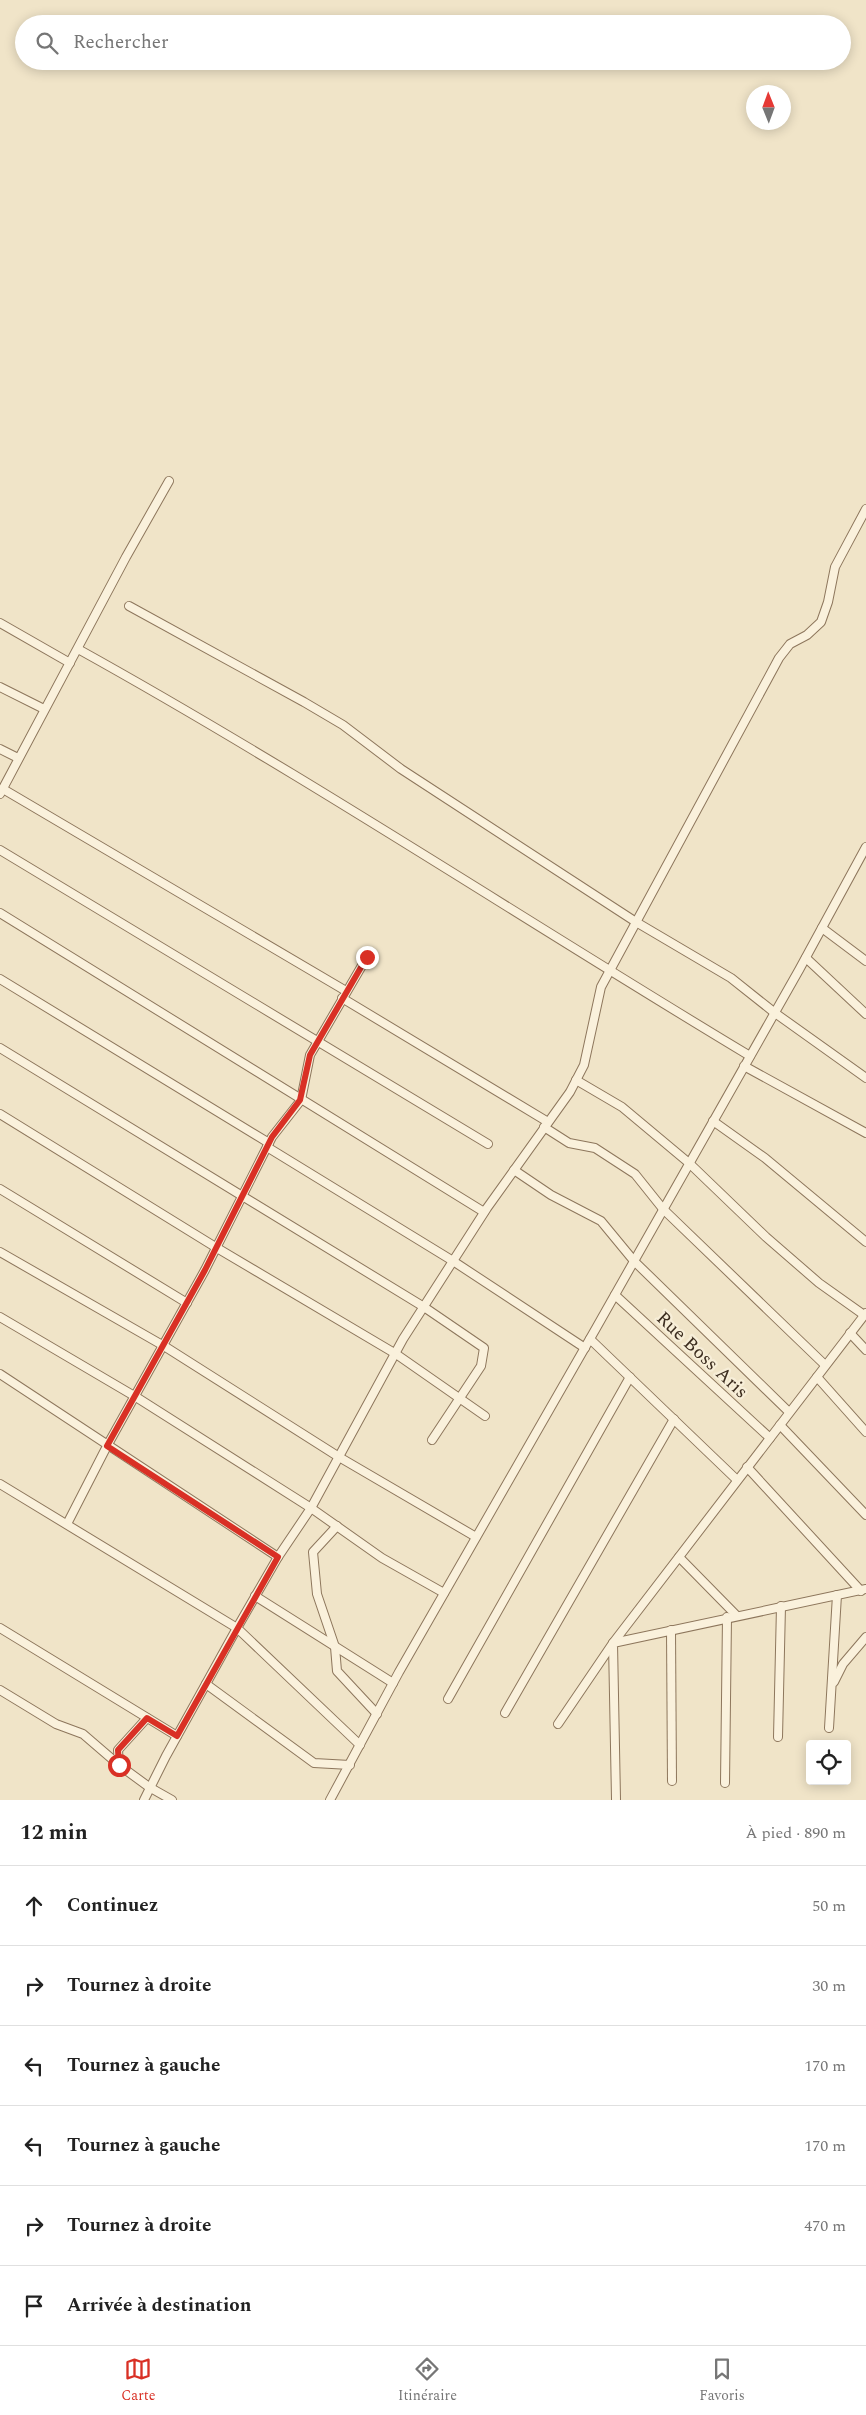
<!DOCTYPE html>
<html lang="fr">
<head>
<meta charset="utf-8">
<style>
	:root { --surface:#fff; --page:#f2f2f2; --text:#222; --muted:#767676; --line:#e0e0e0; --accent:#d93025 }
	body { margin:0; font-family:Spectral,serif; background:var(--page); color:var(--text) }
	.controls { position:absolute; right:15px; bottom:15px; display:grid; overflow:hidden; border-radius:5px; box-shadow:0 2px 12px #0003 }
	.controls button { width:45px; height:45px; display:grid; place-items:center; padding:0; border:0; border-bottom:1px solid var(--line); background:var(--surface); color:var(--text); font:25px sans-serif }
	.compass { position:absolute; left:746px; top:85px; width:45px; height:45px; border-radius:50%; background:var(--surface); box-shadow:0 2px 12px #0003; rotate:359deg }
	.stop { position:absolute; width:15px; height:15px; margin:-11px; border:4px solid #d93025; border-radius:50%; background:#fff }
	.stop.end { background:#d93025; border-color:#fff; box-shadow:0 1px 5px #0008 }
	.list { margin:0; padding:0; list-style:none }
	h2 { display:flex; justify-content:space-between; align-items:center; height:65px; margin:0; padding:0 20px; font-size:21px }
	h2 small { font-size:16px; font-weight:400; color:var(--muted) }
	.list li { display:grid; grid-template-columns:32px 1fr auto; gap:15px; align-items:center; box-sizing:border-box; height:80px; padding:0 20px; border-top:1px solid var(--line) }
	.list b { display:block; font-size:19px; white-space:nowrap }
	.list em { font-size:16px; font-style:normal; color:var(--muted) }
	.icon { flex:none; width:28px; height:28px; fill:none; stroke:currentColor; stroke-width:2; stroke-linecap:round; stroke-linejoin:round }
	.map { position:relative; flex:none; width:866px; height:1800px; overflow:hidden }
	.search { position:absolute; background:var(--surface); box-shadow:0 2px 12px #0003; left:15px; right:15px; top:15px; height:55px; display:flex; align-items:center; gap:12px; box-sizing:border-box; padding:0 18px; border-radius:28px; color:var(--muted); font-size:19px }
	.sheet { height:545px; background:var(--surface) }
	nav { display:flex; justify-content:space-around; align-items:center; box-sizing:border-box; height:70px; border-top:1px solid var(--line); background:var(--surface); font-size:14px; color:var(--muted) }
	nav a { display:grid; justify-items:center; gap:2px }
	nav .on { color:var(--accent) }
	.map>svg:first-child { display:block }
	.lines { fill:none; stroke-linecap:round; stroke-linejoin:round }
	.street-casing { stroke:#8d765c; stroke-width:10 }
	.street { stroke:#faf1dc; stroke-width:8 }
	.route { stroke:#d93025; stroke-width:6 }
	.labels { text-anchor:middle; stroke-width:4.5; stroke-linejoin:round; paint-order:stroke }
	.street-label { font-size:19px; fill:#3d2e20; stroke:#f7eed8 }
</style>
</head>
<body>
<div class="map">
<svg width="866" height="1800" viewBox="0 0 866 1800">
	<rect width="100%" height="100%" fill="#f0e4c8"/>
	<g class="lines">
		<defs>
			<g id="street">
				<polyline points="129,606 304,702 343,725 401,769 636,922 731,978 775,1013 866,1078"/>
				<polyline points="0,623 70,663"/>
				<path d="M78,649c229,127 447,272 672,407"/>
				<polyline points="0,687 44,709"/>
				<polyline points="0,749 18,758"/>
				<polyline points="3,789 346,991"/>
				<polyline points="0,794 126,557 169,481"/>
				<polyline points="0,850 488,1144"/>
				<polyline points="0,913 484,1212"/>
				<polyline points="822,928 866,961"/>
				<polyline points="806,958 866,1014"/>
				<polyline points="0,979 269,1143"/>
				<polyline points="342,998 548,1122"/>
				<polyline points="0,1048 424,1307 484,1348 481,1366 432,1440"/>
				<polyline points="744,1066 866,1133"/>
				<polyline points="576,1080 622,1107 689,1163 766,1237 819,1283 864,1315"/>
				<polyline points="0,1114 217,1248 396,1354 485,1416"/>
				<polyline points="713,1121 765,1158 866,1242"/>
				<polyline points="544,1127 569,1143 595,1148 635,1174 663,1209 825,1365"/>
				<polyline points="267,1147 453,1261 585,1348"/>
				<polyline points="514,1170 551,1195 601,1221 634,1261 789,1412"/>
				<polyline points="0,1189 187,1303"/>
				<polyline points="0,1252 164,1346 339,1457 476,1537"/>
				<polyline points="615,1295 770,1438"/>
				<polyline points="0,1317 136,1397 311,1508 382,1558 444,1593"/>
				<polyline points="850,1333 866,1350"/>
				<polyline points="590,1339 737,1480"/>
				<polyline points="0,1374 278,1557"/>
				<polyline points="817,1377 866,1432"/>
				<polyline points="780,1425 866,1515"/>
				<polyline points="747,1467 861,1591"/>
				<polyline points="0,1484 237,1628 360,1745"/>
				<polyline points="67,1524 107,1446 205,1270 272,1137 301,1100 310,1055 367,957"/>
				<polyline points="337,1526 313,1552 317,1594 335,1647 337,1671 377,1714"/>
				<polyline points="679,1557 736,1615"/>
				<polyline points="255,1596 393,1683"/>
				<polyline points="0,1628 177,1736"/>
				<polyline points="671,1630 672,1781"/>
				<polyline points="834,1682 843,1664 866,1637"/>
				<polyline points="206,1684 314,1763 350,1765"/>
				<polyline points="0,1690 56,1724 83,1734 119,1765"/>
				<polyline points="448,1699 630,1377"/>
				<polyline points="505,1713 674,1419"/>
				<polyline points="147,1718 118,1750 119,1765 149,1787 172,1800"/>
				<polyline points="558,1724 613,1643 866,1313"/>
				<polyline points="829,1728 837,1595"/>
				<polyline points="778,1737 781,1606"/>
				<polyline points="725,1783 727,1617"/>
				<polyline points="616,1799 613,1643 866,1589"/>
				<polyline points="144,1800 166,1756 237,1628 278,1557 311,1508 403,1339 487,1208 570,1092 584,1065 601,987 779,658 790,644 807,635 821,622 828,602 835,567 866,509"/>
				<polyline points="330,1800 399,1672 595,1330 799,970 866,847"/>
			</g>
		</defs>
		<use href="#street" class="street-casing"/>
		<use href="#street" class="street"/>
	</g>
	<g class="lines">
		<polyline class="route" points="119,1765 118,1750 147,1718 177,1736 278,1557 107,1446 205,1270 272,1137 300,1100 310,1055 367,957"/>
	</g>
	<g class="labels">
		<g class="street-label">
			<text transform="translate(703 1354) rotate(43)" y="7">Rue Boss Aris</text>
		</g>
	</g>
</svg>
<div class="controls">
<button><svg class="icon" aria-label="locate" viewBox="0 0 24 24"><circle cx="12" cy="12" r="6"/><path d="M12 2v4M12 18v4M2 12h4M18 12h4"/></svg></button>
</div>
<svg class="compass" viewBox="-18 -18 36 36"><path d="M0-13l5 13h-10z" fill="#e53935"/><path d="M0 13l5-13h-10z" fill="#767676"/></svg>
<div class="stop" style="left:119px;top:1765px"></div>
<div class="stop end" style="left:367px;top:957px"></div>
<div class="search"><svg class="icon" aria-label="search" viewBox="0 0 24 24"><circle cx="10" cy="10" r="6"/><path d="M15 15l6 6"/></svg>Rechercher</div>
</div>
<section class="sheet">
<h2>12 min<small>À pied · 890 m</small></h2>
<ul class="list">
<li><svg class="icon" aria-label="ahead" viewBox="0 0 24 24"><path d="M12 20V5M6 11l6-6 6 6"/></svg><div><b>Continuez</b></div><em>50 m</em></li>
<li><svg class="icon" aria-label="right" viewBox="0 0 24 24"><path d="M7 20v-9h11M14 6l5 5-5 5"/></svg><div><b>Tournez à droite</b></div><em>30 m</em></li>
<li><svg class="icon" aria-label="left" viewBox="0 0 24 24"><path d="M17 20v-9H6M10 6l-5 5 5 5"/></svg><div><b>Tournez à gauche</b></div><em>170 m</em></li>
<li><svg class="icon" aria-label="left" viewBox="0 0 24 24"><path d="M17 20v-9H6M10 6l-5 5 5 5"/></svg><div><b>Tournez à gauche</b></div><em>170 m</em></li>
<li><svg class="icon" aria-label="right" viewBox="0 0 24 24"><path d="M7 20v-9h11M14 6l5 5-5 5"/></svg><div><b>Tournez à droite</b></div><em>470 m</em></li>
<li><svg class="icon" aria-label="arrive" viewBox="0 0 24 24"><path d="M6 21V4h12l-3 4 3 4H6"/></svg><div><b>Arrivée à destination</b></div></li>
</ul>
</section>
<nav>
<a class="on"><svg class="icon" aria-label="map" viewBox="0 0 24 24"><path d="M3 6l6-2 6 2 6-2v14l-6 2-6-2-6 2zM9 4v14M15 6v14"/></svg>Carte</a>
<a><svg class="icon" aria-label="directions" viewBox="0 0 24 24"><path d="M12 3l9 9-9 9-9-9zM9 14v-3h6M13 9l2 2-2 2"/></svg>Itinéraire</a>
<a><svg class="icon" aria-label="saved" viewBox="0 0 24 24"><path d="M7 4h10v16l-5-4-5 4z"/></svg>Favoris</a>
</nav>
</body>
</html>
